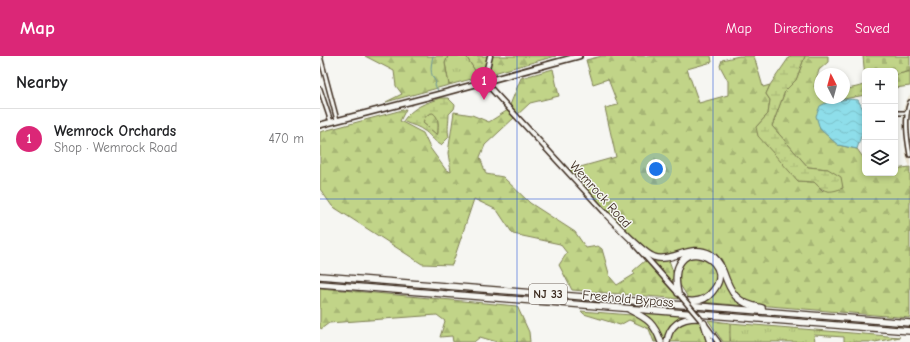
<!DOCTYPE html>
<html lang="en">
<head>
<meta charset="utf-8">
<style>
	:root { --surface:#fff; --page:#f6f6f6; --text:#202124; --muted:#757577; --line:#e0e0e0; --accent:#db2777 }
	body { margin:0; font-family:"Comic Neue",sans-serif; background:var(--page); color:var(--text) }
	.controls { position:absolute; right:12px; top:12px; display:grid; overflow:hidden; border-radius:6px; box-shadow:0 2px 6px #0003 }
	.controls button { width:36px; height:36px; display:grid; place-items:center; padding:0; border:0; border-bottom:1px solid var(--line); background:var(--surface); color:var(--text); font:20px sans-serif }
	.compass { position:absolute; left:494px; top:12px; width:36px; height:36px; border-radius:50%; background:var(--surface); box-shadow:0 2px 6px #0003; rotate:354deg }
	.you { position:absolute; left:336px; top:113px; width:14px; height:14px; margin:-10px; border:3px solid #fff; border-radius:50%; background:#1a73e8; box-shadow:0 0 0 6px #1a73e833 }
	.badge { display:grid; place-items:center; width:26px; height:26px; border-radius:50%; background:var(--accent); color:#fff; font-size:13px; font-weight:700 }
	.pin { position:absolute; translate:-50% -33px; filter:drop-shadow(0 1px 2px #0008) }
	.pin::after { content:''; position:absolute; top:21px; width:14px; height:12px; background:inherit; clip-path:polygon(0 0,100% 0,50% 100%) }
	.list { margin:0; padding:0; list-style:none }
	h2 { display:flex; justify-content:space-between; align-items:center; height:52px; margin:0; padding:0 16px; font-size:17px }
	h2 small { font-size:13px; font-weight:400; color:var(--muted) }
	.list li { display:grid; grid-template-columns:26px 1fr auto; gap:12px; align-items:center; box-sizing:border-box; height:60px; padding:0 16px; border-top:1px solid var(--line) }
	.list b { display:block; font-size:15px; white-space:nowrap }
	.list p { margin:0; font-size:13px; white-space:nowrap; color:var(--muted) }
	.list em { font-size:13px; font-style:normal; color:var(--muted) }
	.icon { flex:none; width:22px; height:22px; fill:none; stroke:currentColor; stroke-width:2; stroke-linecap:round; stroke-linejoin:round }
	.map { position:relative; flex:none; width:590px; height:286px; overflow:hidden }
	header { display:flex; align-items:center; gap:24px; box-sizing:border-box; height:56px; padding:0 20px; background:var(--accent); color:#fff }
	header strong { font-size:19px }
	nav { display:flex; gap:22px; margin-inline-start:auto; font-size:14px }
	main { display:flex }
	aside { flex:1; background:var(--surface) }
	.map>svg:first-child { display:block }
	.built { fill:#e8e1d0 }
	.grass { fill:url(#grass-tufts); stroke:#7e7f53 }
	.forest { fill:url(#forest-firs); stroke:#7e7f53 }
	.wetland { fill:url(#wetland-marsh); stroke:#7e7f53; fill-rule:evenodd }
	.cemetery { fill:url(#cemetery-stones); stroke:#7e7f53 }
	.water { fill:url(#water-waves); stroke:#6d9698 }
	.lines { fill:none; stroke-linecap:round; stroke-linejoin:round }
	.stream { stroke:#6d9698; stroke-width:1 }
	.street-casing { stroke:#3b2a1e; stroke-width:6 }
	.secondary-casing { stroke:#3b2a1e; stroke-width:7 }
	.primary-casing { stroke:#3b2a1e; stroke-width:8 }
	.highway-casing { stroke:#3b2a1e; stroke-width:8 }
	.street { stroke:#f6f6f2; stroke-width:3 }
	.secondary { stroke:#f6f6f2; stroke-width:4 }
	.primary { stroke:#f6f6f2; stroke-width:4.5 }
	.highway { stroke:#f6f6f2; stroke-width:5.5 }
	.secondary-bridge-casing { stroke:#3b2a1e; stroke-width:7; stroke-linecap:butt }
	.secondary-bridge { stroke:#f6f6f2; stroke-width:4 }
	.grid { fill:none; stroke:#1d4ed8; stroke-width:1; stroke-opacity:0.55 }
	.labels { text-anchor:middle; stroke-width:3; stroke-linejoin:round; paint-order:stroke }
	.shield { fill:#f6f6f2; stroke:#73675e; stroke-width:1 }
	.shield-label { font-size:12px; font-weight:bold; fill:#3b2a1e }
	.street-label { font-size:13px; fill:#3b2a1e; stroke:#f6f6f2 }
</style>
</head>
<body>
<header>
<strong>Map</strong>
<nav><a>Map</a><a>Directions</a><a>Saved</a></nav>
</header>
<main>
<aside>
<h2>Nearby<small></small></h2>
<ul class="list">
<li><span class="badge">1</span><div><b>Wemrock Orchards</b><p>Shop · Wemrock Road</p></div><em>470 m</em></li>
</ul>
</aside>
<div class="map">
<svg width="590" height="286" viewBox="0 0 590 286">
	<defs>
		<pattern id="grass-tufts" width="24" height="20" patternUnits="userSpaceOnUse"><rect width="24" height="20" fill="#c1d488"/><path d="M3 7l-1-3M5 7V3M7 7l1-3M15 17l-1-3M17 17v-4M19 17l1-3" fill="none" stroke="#a7b675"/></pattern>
		<pattern id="forest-firs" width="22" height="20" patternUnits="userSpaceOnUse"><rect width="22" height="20" fill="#c1d488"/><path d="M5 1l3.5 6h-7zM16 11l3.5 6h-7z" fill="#a7b675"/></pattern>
		<pattern id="wetland-marsh" width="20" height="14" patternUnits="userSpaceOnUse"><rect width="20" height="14" fill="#c1d488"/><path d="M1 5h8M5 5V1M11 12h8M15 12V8" fill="none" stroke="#a7b675"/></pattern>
		<pattern id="cemetery-stones" width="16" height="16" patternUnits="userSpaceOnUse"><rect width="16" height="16" fill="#c1d488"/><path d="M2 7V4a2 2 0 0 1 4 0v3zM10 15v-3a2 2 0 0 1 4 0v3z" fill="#a7b675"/></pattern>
		<pattern id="water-waves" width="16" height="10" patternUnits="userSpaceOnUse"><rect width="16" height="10" fill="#8edeea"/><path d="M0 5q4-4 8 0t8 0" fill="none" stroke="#7bbfc8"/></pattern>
	</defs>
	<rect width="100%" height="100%" fill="#f6f6f2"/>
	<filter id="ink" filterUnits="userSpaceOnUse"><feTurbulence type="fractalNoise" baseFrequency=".025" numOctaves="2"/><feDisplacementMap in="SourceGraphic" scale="8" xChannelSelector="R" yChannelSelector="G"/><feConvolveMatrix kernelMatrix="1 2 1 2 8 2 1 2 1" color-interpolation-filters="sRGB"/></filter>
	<g filter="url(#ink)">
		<polygon class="built" points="590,38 590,111 586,101 583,61 584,50"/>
		<g class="grass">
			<polygon points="128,0 146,0 159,21 129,29 125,7"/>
			<path d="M401,215c6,17 9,25 25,35l-46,-4c16,-9 19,-12 21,-31z"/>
			<path d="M318,256h4l45,3c-14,6 -20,11 -22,27h-2c-6,-16 -9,-22 -25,-30z"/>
			<polygon points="410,267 580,281 555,286 524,286 524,281 494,279 495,286 411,286 409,278"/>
		</g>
		<g class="forest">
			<polygon points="45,0 128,0 125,7 129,29 66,46 82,38 76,30 74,15"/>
			<polygon points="146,0 236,0 159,21"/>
			<path d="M282,0h109l1,6 -25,7 12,34 29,-8v-14l-8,-15 2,-6 17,-4h15l9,31 7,-2 -4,9 4,6 -2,14 -12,13 42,54 16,1 9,9 5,-22 -20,-2 -36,-41 13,-35 11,-11 9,-24h23v6l-9,8 -5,17 6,1v10h24v-8l21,-5v10l-37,7 -8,27 18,16 19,4 8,11v13h30v-4l15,-2v151l-152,-13c-28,-8 -32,-28 -43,-51l-17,-6 -31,6 15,45 -110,-9 -13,-25 8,-12 -7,-9 -47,-10 -16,-24 -23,-11 -22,66 -30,-1 -90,-58 -12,-17v-57l86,-23 -6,12 23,12 7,15 16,22 5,2 -3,-19 6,-41 18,3 17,7 19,-12 13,-32 32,-9 6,27 -29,7 -45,42 -5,12 6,17 17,3 27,26 45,29 11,16 12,-2 4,3 8,28 7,8 18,-11 -2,-3 14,-12 -12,-22 -6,2 -63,-68 50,-14 -11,-49 13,-3 -10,-26 -15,5 -7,-24z"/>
			<polygon points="590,15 590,30 575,32 575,19"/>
			<path d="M113,56c7,6 5,14 5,21l-1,2 -14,-12 2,-7z"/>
			<path d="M377,201c31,5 23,41 -8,42l-10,-16v-16l7,-8z"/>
			<polygon points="0,232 197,250 209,276 210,286 177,286 160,281 154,286 133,286 132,280 120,281 125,265 117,259 9,267 1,273 0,271"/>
			<polygon points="261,255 324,260 332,270 338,286 334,286 329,273 309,264 300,269 264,258"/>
			<path d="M377,264l7,9 4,13h-39c4,-17 10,-20 28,-22z"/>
			<polygon points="388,264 410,267 410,286 403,286"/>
		</g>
		<g class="wetland">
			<path d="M470,0h15l-9,24 -11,11 -13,35 36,41 20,2 13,8 2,11c-14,5 -18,5 -29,-6l-16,-1 -40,-45 -2,-9 12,-13 2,-14 -4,-6 4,-9z"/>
			<path d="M121,42h7l7,7 -1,4 -5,5c0,8 -2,15 0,23l-8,8c-8,-4 -11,-11 -18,-15 -7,-5 -13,-5 -20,-9 10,-14 22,-18 38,-23zM113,57c7,5 5,13 5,20l-1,2 -14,-12c1,-5 4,-10 10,-10z"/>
		</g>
		<polygon class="cemetery" points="543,0 590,0 590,15 575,19 575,15 545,15 545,23"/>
		<polygon class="water" points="529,43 538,44 544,55 544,71 537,93 518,89 500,73 496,60 500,50 508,46"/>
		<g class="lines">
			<path class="stream" d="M113,0c-2,9 -4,18 3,26l-1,3 3,6"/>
			<defs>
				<g id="street">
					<polyline points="0,0 17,64"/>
					<polyline points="0,33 11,66"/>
					<path d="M590,46c-6,16 -3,36 0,53"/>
					<polyline points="577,57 587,57"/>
				</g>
				<g id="secondary">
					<polyline points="170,0 164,25 290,162"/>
					<polyline points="316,190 358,237"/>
					<polyline points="386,270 398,286"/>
				</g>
				<polyline id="primary" points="0,69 116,39 259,0"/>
				<g id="highway">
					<path d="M288,160c9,9 36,38 46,41 17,6 37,-14 56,-3 7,4 10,10 13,17 8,23 13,32 39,37"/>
					<polyline points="0,220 590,267"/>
					<polyline points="0,228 590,275"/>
					<path d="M358,237c-14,-64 63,-36 35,-2 -6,8 -15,11 -24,10"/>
					<path d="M310,254c18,9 24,13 31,32"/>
					<polyline points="384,267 390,286"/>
					<path d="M347,286c2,-17 14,-24 30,-24"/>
				</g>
			</defs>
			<use href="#street" class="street-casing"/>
			<use href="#secondary" class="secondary-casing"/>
			<use href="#primary" class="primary-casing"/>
			<use href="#highway" class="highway-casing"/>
			<use href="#street" class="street"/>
			<use href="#secondary" class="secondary"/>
			<use href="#primary" class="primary"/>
			<use href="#highway" class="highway"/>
			<defs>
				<polyline id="secondary-bridge" points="360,239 381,264"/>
			</defs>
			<use href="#secondary-bridge" class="secondary-bridge-casing"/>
			<use href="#secondary-bridge" class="secondary-bridge"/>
		</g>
	</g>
	<path class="grid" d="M197,0v286M393,0v286M0,143h590"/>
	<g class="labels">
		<rect class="shield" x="209" y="228" width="38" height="20" rx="3"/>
		<g class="shield-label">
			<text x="228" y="242">NJ 33</text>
		</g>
		<g class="street-label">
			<text transform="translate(281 138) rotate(48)" y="5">Wemrock Road</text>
			<text transform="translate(308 242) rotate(5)" y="5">Freehold Bypass</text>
		</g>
	</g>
</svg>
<div class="controls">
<button>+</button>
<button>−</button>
<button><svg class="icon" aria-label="layers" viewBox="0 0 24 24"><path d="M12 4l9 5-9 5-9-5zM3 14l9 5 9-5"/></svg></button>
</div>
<svg class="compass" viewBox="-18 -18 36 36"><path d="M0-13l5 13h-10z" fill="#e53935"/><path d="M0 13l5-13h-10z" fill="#757577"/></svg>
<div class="you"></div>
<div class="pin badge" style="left:164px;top:44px">1</div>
</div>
</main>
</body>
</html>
